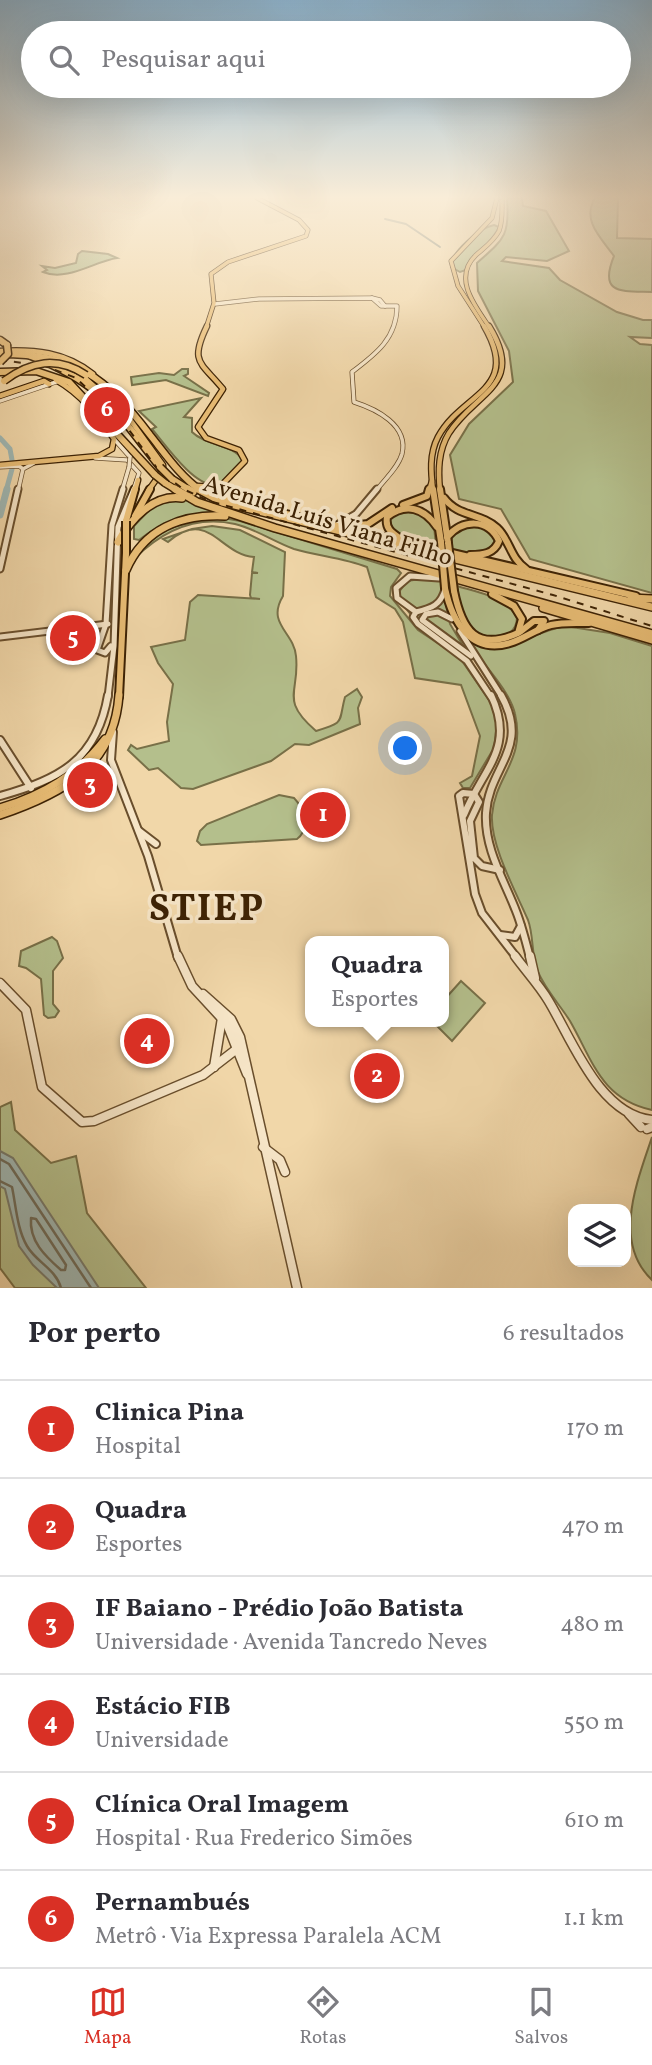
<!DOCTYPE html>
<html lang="pt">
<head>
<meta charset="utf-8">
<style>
	:root { --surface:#fff; --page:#f2f2f3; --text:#2b2b33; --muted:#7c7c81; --line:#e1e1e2; --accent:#d93025 }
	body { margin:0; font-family:Vollkorn,serif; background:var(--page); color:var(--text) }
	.controls { position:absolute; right:21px; bottom:21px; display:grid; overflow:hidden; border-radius:14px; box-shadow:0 7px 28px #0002 }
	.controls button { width:63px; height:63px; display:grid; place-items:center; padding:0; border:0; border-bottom:2px solid var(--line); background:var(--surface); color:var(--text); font:35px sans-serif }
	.you { position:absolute; left:406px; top:749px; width:24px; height:24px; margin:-18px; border:5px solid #fff; border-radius:50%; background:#1a73e8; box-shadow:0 0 0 10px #1a73e833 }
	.badge { display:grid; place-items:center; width:46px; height:46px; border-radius:50%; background:var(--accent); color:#fff; font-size:23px; font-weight:700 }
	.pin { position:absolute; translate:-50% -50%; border:4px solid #fff; box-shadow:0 2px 7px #0006 }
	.popup { position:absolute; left:305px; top:936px; width:144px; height:91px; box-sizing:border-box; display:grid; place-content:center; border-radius:14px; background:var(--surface); filter:drop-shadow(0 2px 5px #0005); font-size:23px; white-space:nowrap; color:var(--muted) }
	.popup b { font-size:26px; color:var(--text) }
	.popup::after { content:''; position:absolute; left:50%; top:100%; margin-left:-14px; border:14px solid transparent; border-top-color:var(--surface) }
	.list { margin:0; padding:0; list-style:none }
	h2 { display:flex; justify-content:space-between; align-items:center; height:91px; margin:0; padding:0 28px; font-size:30px }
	h2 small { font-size:23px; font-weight:400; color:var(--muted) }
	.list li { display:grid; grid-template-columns:46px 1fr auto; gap:21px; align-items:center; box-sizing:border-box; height:98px; padding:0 28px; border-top:2px solid var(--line) }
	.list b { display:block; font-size:26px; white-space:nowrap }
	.list p { margin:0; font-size:23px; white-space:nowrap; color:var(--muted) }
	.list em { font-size:23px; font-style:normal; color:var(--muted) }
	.icon { flex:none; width:38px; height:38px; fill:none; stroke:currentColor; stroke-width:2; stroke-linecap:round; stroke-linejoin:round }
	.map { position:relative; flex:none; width:652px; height:1288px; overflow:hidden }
	.search { position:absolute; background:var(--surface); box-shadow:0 7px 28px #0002; left:21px; right:21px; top:21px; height:77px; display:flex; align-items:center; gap:18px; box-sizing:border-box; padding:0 24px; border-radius:38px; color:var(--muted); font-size:26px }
	.sheet { height:679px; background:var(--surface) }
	nav { display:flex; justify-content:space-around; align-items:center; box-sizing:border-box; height:98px; border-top:2px solid var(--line); background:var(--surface); font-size:19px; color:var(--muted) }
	nav a { display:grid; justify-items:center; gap:4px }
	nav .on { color:var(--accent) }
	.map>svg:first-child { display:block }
	.green { fill:#b4bf8c; stroke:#787048; stroke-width:2 }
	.water { fill:#9fb7b3; stroke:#777b6d; stroke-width:2 }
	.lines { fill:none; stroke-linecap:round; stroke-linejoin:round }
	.shore { stroke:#6e6c5b; stroke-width:2.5 }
	.stream { stroke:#777b6d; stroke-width:2 }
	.river-far1 { stroke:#9fb7b3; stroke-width:5 }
	.river { stroke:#9fb7b3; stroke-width:7 }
	.minor-far3-casing { stroke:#694e2c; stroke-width:5 }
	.minor-far2-casing { stroke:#694e2c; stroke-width:9 }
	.minor-far1-casing { stroke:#694e2c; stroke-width:10 }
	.minor-casing { stroke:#694e2c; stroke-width:11 }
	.major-far3-casing { stroke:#3c2103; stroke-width:5 }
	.major-far2-casing { stroke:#3c2103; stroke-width:7 }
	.major-far1-casing { stroke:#3c2103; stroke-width:10 }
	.major-casing { stroke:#3c2103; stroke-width:10 }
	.highway-far1-casing { stroke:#3c2103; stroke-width:9 }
	.highway-casing { stroke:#3c2103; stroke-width:10 }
	.minor-far3 { stroke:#f6e5c7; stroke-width:3.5 }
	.minor-far2 { stroke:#f6e5c7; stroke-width:5 }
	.minor-far1 { stroke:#f6e5c7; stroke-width:6 }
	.minor { stroke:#f6e5c7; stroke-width:8 }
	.major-far3 { stroke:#e8bc74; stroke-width:3.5 }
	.major-far2 { stroke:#e8bc74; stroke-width:4.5 }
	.major-far1 { stroke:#e8bc74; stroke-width:6 }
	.major { stroke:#e8bc74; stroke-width:7 }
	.highway-far1 { stroke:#e8bc74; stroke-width:6 }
	.highway { stroke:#e8bc74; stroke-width:7 }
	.rail { stroke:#3c2103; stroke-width:2; stroke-dasharray:7 7; stroke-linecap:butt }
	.minor-bridge-casing { stroke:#694e2c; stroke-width:5; stroke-linecap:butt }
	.major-bridge-casing { stroke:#3c2103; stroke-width:10; stroke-linecap:butt }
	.highway-bridge-casing { stroke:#3c2103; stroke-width:9; stroke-linecap:butt }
	.minor-bridge { stroke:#f6e5c7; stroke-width:3.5 }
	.major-bridge { stroke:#e8bc74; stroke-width:6 }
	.highway-bridge { stroke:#e8bc74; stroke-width:6 }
	.labels { text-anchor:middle; stroke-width:7; stroke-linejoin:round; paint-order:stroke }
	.street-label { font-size:24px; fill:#3c2103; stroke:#f6e5c7 }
	.near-district-label { font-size:38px; font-weight:bold; letter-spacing:2px; fill:#3c2103; stroke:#f6e5c7 }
</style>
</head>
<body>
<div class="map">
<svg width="652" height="1288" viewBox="0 0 652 1288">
	<rect width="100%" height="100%" fill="#f1d7a9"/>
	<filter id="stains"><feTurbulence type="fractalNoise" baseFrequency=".00286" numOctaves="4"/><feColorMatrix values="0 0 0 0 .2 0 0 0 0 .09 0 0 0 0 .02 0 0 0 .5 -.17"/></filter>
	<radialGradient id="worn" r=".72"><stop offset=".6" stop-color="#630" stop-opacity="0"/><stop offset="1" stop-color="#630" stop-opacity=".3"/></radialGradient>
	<g class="green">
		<path d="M507,198h15l1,8 23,5 23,40 -22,10 -41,-4 -4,4 47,7 11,12 57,32 26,8h9v18l-22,-1 10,7 12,1v248l-122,-34 -29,-50 -42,-10 -9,-44 19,-31 44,-42 -4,-31 -31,-60 -1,-28c27,-24 33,-27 30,-65z"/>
		<path d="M595,198h23l-1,40 35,1v53c-30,-1 -54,3 -38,-36 -12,-17 -33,-35 -19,-58z"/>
		<path d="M494,225l5,2c-8,17 -24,27 -33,43l-6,2 -9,-5c0,-16 28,-39 43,-42z"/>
		<path d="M82,251l26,3 9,4c-22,3 -50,24 -74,14l4,-2 -5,-4 13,2 21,-5 2,-9z"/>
		<polygon points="182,369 188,369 188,374 184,376 209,393 208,396 166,380 132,385 131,377 159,373 174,375"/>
		<path d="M201,398l-17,19 8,1v14c14,14 41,12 51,28l-1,4c-7,6 -18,19 -27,20 -20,4 -51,-41 -63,-55l4,-2 -17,-16z"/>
		<path d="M183,499l37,14c-31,1 -56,7 -81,27l-5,-1v-13l21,-22z"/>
		<polygon points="416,510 434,526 436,546 404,538 392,531 389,520 395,513"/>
		<path d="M218,517l22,4 157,48 4,4 -10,14 -1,9 28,34 42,28 31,45 6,20 -3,25 -24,40h-7l-3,-5 12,-7 8,-40 -19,-51 -46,-7 -12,-56 -8,-13 -19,-12 -9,-30c-23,-9 -49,-11 -73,-18 -20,-7 -38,-20 -59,-25 -40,-9 -74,8 -101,35 18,-32 50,-36 84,-42z"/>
		<path d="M471,524l17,4 7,12c-5,16 -30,14 -43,11v-17z"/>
		<path d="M212,526l28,4 45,22 -2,44c-17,28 11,36 13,60 4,37 -17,43 20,75 30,-9 22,-8 29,-34l12,-8 5,8 -4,11 2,16 -51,21 -14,-1 -24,17 -78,28 -12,-1 -23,-20 -9,2 -21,-20 3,-5 6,4 32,-8 -2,-19 6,-38 -15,-21 -7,-16 34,-7 5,-38 8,-7 62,4 -9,-1 -1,-3 2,-22h6l-6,-1 2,-15c-34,-2 -46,-50 -86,-15l-5,-3 29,-10z"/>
		<path d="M427,578l14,3 9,43 21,35c-24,-17 -65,-35 -72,-67l8,-11z"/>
		<path d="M457,586c20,6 51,11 60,32 -1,26 -40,24 -51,6 -6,-9 -9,-28 -9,-38z"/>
		<path d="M565,626l45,7 42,13v464c-51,-11 -59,-49 -82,-89 -10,-16 -25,-32 -32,-49 -7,-16 -4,-36 -10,-52 -12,-28 -38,-75 -36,-105 3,-39 34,-55 23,-101 -5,-24 -35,-53 -49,-75 43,20 58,-5 99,-13z"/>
		<path d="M279,795l15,3c10,10 16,32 3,41l-96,6 -4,-4 3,-10 7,-7z"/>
		<polygon points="52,937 57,941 63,958 53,971 53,1004 59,1011 55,1017 48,1018 44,1015 41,979 26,968 19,966 21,951"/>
		<polygon points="461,981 485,1003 452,1041 433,1022 444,1022 444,1000"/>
		<polygon points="11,1102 15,1130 51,1163 76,1156 87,1213 146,1288 15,1288 0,1268 0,1107"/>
		<path d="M652,1137v143c-40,-38 -15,-98 0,-143z"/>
	</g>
	<polygon class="water" points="0,1151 13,1158 99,1288 57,1288 33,1265 19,1246 5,1189 0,1186"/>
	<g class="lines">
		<g class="shore">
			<polyline points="0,1159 9,1164 91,1288"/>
			<path d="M0,1181l12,6c4,19 5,42 15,59 9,16 29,23 34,42"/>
			<path d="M31,1218l5,1 30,46 -1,5h-4c-16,-14 -32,-29 -30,-52z"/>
		</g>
		<polyline class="stream" points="385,219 406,224 440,247"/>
		<g class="river-far1">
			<polyline points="0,438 10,449 12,460"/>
			<polyline points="6,491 12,469"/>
		</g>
		<polyline class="river" points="0,515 7,489"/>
		<defs>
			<g id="minor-far3">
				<path d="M372,298l9,8h16c0,32 -21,48 -45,66l2,30c22,7 55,23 48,52 -4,14 -18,26 -26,37"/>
				<polyline points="215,304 259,299 372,298 380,300 385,306"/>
				<polyline points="0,401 59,381"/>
				<polyline points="114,439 130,457"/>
				<polyline points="95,458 127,460 139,473 133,491"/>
				<polyline points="0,467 19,466 23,469"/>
				<polyline points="18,491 23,469 34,463"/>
				<polyline points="122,491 129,467"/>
			</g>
			<g id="minor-far2">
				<polyline points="337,525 356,514 377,489"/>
				<polyline points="0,569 18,489"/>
				<path d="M439,578l-29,-2 -14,12 1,10 19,14c16,-4 25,-7 29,-23"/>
				<polyline points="416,612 413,617 418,624 467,661 491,697"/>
				<polyline points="452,619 438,612 426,614 422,620 471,656"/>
				<polyline points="460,631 502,697"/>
				<polyline points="0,637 108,624"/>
				<polyline points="111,646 105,653 97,650 106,624 112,525 123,489"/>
				<polyline points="108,697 114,646 118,527 134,489"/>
			</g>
			<g id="minor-far1">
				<path d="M501,695c30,53 -12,71 -15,118 -2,35 18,67 30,98 6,15 10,31 14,47"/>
				<polyline points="113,732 111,760 148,856 178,958"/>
				<polyline points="0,740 31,788"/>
				<polyline points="87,770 106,769 116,781"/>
				<path d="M0,796c59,-16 97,-36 108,-101"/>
				<path d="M464,815c19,-47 52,-67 27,-120"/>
				<polyline points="139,831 156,844"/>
				<polyline points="500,870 482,866 474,858 470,821 479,802 474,794 463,793 459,796 475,894 482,913 517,958"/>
				<polyline points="500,935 515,937 521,926"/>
			</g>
			<g id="minor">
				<polyline points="178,956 192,986 227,1024 247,1074"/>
				<path d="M515,956c11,15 24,29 33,44 24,39 51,115 104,120"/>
				<polyline points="530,956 535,978"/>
				<polyline points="0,983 26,1010 42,1087 82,1122 94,1121 203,1075 238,1048"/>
				<polyline points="203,994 231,1019 240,1037 297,1288"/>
				<polyline points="214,1067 222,1018"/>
				<polyline points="629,1114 641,1127"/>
				<polyline points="647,1129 652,1127"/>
				<polyline points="263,1147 280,1160 285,1172"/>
			</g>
			<g id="major-far3">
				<polyline points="206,328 214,303 211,274 228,262 306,236 308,230 299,220 257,198"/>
				<polyline points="485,328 458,286 451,261 492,218 497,198"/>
				<path d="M490,328c-15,-22 -38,-50 -14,-73 9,-8 18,-14 23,-24 4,-10 3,-22 3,-33"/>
			</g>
			<g id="major-far2">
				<path d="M207,326c-18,37 -6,36 16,63l-25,38 8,11 33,12 6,11 -29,30"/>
				<path d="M0,351c35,-2 65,1 93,23"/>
				<polyline points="79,373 126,414 163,465 163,470 148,491"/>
				<polyline points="0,396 44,381 49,384"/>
				<path d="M0,465l99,-9 13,-7 2,-10c-16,-23 -33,-45 -58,-59"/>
				<polyline points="197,486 217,487"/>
				<polyline points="135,491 138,480"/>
				<polyline points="429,491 432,481"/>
				<path d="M433,491c-2,-18 -4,-37 5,-54 24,-45 84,-46 46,-111"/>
				<path d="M440,491c-2,-20 -2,-40 9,-58 27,-42 77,-47 40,-107"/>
			</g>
			<g id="major-far1">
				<polyline points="433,489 441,542"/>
				<polyline points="440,489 448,543"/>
				<polyline points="215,495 238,502"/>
				<polyline points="215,495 216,489"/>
				<path d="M444,498c14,19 37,15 53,30 13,12 13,30 29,41"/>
				<polyline points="403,505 427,496 429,489"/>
				<polyline points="282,513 636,596"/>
				<polyline points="135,516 150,489"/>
				<polyline points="126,521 135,489"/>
				<polyline points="352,526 368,524 392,508"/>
				<path d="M447,537c16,-18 41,-19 52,4 -5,13 -16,14 -29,14"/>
				<path d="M401,539c-9,-6 -16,-10 -14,-22 19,-15 37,-9 50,10"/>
				<path d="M445,588c7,33 26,67 65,55 14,-4 26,-14 41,-18 12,-3 25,-2 38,-2"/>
				<path d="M454,591c8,39 22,61 64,42l4,-14 -8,-13 -22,-12"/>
				<polyline points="520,632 534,621 544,621 538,630"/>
				<polyline points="119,697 126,553"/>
			</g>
			<g id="major">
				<path d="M0,808c43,-13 78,-33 105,-69"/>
				<path d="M0,815c62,-21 114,-48 119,-120"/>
			</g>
			<g id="highway-far1">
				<polyline points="0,340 7,345"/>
				<path d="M0,354c75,0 105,22 150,81 16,20 30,41 51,56"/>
				<path d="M31,356c72,28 83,53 129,111"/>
				<polyline points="0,372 36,371 69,382 155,475"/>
				<polyline points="172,479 191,491"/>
				<polyline points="165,483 178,491"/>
			</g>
			<g id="highway">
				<polyline points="175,489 197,502 275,528 652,634"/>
				<polyline points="188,489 193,492"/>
				<polyline points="198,489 222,502 652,607"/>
				<path d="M118,542c13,-23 35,-48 64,-44"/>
				<path d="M126,570c18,-41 55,-56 99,-54"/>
				<polyline points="631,598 652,599"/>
				<polyline points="543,608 652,640"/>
			</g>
		</defs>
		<use href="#minor-far3" class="minor-far3-casing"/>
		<use href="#minor-far2" class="minor-far2-casing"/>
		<use href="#minor-far1" class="minor-far1-casing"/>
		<use href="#minor" class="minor-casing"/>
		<use href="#major-far3" class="major-far3-casing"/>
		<use href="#major-far2" class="major-far2-casing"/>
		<use href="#major-far1" class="major-far1-casing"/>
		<use href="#major" class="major-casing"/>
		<use href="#highway-far1" class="highway-far1-casing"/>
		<use href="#highway" class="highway-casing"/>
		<use href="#minor-far3" class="minor-far3"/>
		<use href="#minor-far2" class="minor-far2"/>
		<use href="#minor-far1" class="minor-far1"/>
		<use href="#minor" class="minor"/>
		<use href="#major-far3" class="major-far3"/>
		<use href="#major-far2" class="major-far2"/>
		<use href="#major-far1" class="major-far1"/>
		<use href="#major" class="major"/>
		<use href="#highway-far1" class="highway-far1"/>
		<use href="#highway" class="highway"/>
		<polyline class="rail" points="0,360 45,366 76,378 124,423 159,471 183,489 209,501 553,595 652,626"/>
		<defs>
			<polyline id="minor-bridge" points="129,467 130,457"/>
			<g id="major-bridge">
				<polyline points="126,521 126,553"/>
				<polyline points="441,542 445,588"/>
				<polyline points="448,543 454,591"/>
			</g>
			<g id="highway-bridge">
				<polyline points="0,362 8,354 7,345"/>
				<path d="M4,381c27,-20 53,-25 82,-6"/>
				<polyline points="160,467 172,479"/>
				<polyline points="155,475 165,483"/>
			</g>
		</defs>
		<use href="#minor-bridge" class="minor-bridge-casing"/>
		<use href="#major-bridge" class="major-bridge-casing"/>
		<use href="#highway-bridge" class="highway-bridge-casing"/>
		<use href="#minor-bridge" class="minor-bridge"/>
		<use href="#major-bridge" class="major-bridge"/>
		<use href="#highway-bridge" class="highway-bridge"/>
	</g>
	<linearGradient id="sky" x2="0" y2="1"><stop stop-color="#8bb5d3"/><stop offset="0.52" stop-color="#f9edd8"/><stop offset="1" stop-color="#f9edd8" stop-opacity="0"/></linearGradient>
	<rect width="652" height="379" fill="url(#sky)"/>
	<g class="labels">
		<g class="street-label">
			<text transform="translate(328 520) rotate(17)" y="8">Avenida Luís Viana Filho</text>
		</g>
		<g class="near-district-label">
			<text x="207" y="920">STIEP</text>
		</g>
	</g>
	<rect width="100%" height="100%" filter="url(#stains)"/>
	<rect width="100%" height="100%" fill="url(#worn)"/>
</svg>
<div class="controls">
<button><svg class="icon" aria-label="layers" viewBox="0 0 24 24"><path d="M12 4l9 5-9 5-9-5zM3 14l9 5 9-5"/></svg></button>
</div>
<div class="you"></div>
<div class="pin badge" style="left:323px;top:815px">1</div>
<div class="pin badge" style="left:377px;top:1076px">2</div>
<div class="popup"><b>Quadra</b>Esportes</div>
<div class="pin badge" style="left:90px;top:785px">3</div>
<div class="pin badge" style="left:147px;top:1041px">4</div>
<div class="pin badge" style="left:73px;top:638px">5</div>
<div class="pin badge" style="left:107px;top:410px">6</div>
<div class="search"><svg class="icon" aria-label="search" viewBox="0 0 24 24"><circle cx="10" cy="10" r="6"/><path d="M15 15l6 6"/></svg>Pesquisar aqui</div>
</div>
<section class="sheet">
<h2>Por perto<small>6 resultados</small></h2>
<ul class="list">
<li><span class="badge">1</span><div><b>Clinica Pina</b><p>Hospital</p></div><em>170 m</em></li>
<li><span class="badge">2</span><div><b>Quadra</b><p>Esportes</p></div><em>470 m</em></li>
<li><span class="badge">3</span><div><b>IF Baiano - Prédio João Batista</b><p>Universidade · Avenida Tancredo Neves</p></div><em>480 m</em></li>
<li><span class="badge">4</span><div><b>Estácio FIB</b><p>Universidade</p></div><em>550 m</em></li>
<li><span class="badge">5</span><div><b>Clínica Oral Imagem</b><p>Hospital · Rua Frederico Simões</p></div><em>610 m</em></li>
<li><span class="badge">6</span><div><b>Pernambués</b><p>Metrô · Via Expressa Paralela ACM</p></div><em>1.1 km</em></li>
</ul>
</section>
<nav>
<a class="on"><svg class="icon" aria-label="map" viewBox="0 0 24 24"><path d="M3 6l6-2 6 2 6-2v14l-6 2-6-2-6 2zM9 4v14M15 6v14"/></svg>Mapa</a>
<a><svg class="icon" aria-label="directions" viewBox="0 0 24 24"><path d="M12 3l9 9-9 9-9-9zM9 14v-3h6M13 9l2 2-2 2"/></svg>Rotas</a>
<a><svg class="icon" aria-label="saved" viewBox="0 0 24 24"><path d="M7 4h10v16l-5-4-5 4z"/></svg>Salvos</a>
</nav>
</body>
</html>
